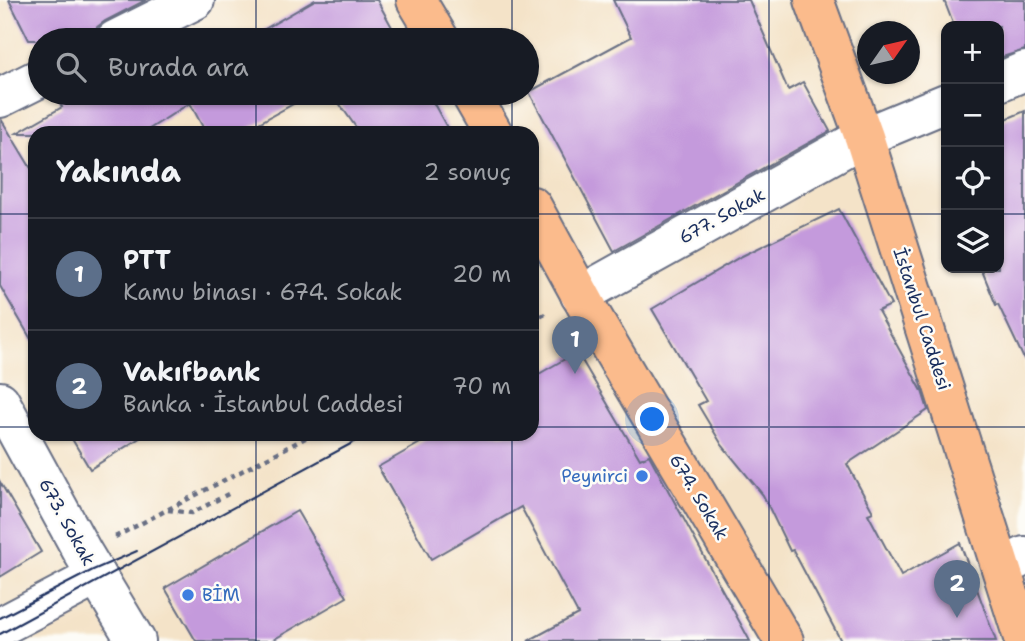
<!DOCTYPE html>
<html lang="tr">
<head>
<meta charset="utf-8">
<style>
	:root { --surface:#171b24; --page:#242831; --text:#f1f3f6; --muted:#9ea1a6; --line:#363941; --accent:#ea580c }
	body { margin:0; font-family:"Shantell Sans",sans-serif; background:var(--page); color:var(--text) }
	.controls { position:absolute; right:21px; top:21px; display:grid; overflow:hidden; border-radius:14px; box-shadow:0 2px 5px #0004 }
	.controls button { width:63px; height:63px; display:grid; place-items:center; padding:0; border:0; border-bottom:2px solid var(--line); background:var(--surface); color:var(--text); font:35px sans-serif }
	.compass { position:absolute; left:857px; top:21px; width:63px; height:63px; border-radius:50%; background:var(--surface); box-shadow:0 2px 5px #0004; rotate:56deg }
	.you { position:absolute; left:653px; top:420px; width:24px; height:24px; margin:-18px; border:5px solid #fff; border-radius:50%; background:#1a73e8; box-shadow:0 0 0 10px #1a73e833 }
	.badge { display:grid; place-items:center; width:46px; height:46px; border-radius:50%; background:var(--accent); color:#fff; font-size:23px; font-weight:700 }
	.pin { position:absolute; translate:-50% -58px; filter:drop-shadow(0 2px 4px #0008) }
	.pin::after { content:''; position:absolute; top:37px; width:24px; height:21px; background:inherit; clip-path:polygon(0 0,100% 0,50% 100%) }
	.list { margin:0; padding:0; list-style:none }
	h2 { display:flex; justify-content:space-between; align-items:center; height:91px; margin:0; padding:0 28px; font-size:30px }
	h2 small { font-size:23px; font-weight:400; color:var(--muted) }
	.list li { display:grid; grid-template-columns:46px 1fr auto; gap:21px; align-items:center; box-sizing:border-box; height:112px; padding:0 28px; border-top:2px solid var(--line) }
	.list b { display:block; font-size:26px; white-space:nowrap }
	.list p { margin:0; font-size:23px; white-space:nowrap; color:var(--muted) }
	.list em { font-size:23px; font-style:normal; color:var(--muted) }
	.icon { flex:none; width:38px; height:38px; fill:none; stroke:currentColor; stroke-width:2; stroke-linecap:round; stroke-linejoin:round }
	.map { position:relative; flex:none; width:1025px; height:641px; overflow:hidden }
	.search { position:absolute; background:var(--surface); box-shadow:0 2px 5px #0004; left:28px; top:28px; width:511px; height:77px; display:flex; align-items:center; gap:18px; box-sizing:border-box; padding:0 24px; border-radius:38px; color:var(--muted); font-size:26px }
	.panel { position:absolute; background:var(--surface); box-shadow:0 2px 5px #0004; left:28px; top:126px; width:511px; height:315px; border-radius:21px }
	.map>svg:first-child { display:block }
	.building { fill:#c49adc }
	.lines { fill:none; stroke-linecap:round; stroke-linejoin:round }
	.minor-casing { stroke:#676e83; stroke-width:42 }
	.major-casing { stroke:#676e83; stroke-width:42 }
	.path { stroke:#676e83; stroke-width:4.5; stroke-dasharray:5 5; stroke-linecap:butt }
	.minor { stroke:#fff; stroke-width:38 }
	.major { stroke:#fbbb8c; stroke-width:38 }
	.tram { stroke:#1b2f5e; stroke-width:2 }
	.grid { fill:none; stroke:#1b2f5e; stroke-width:2; stroke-opacity:0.55 }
	.shop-dot { fill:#3f7fe0; stroke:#fdfcf7; stroke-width:2.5 }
	.labels { text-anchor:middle; stroke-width:5; stroke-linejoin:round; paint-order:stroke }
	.street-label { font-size:18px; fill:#1b2f5e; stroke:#fdfcf7 }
	.shop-label { font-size:18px; fill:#366cbe; stroke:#fdfcf7; text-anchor:end }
</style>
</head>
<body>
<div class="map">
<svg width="1025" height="641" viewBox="0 0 1025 641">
	<rect width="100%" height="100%" fill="#fdfcf7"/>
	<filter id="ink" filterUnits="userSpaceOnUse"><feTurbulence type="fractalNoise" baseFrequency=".0143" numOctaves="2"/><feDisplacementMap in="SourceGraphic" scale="14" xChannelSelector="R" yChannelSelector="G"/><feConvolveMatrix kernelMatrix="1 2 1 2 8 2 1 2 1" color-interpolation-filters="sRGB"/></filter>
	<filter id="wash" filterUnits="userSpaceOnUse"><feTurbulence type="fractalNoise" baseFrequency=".00686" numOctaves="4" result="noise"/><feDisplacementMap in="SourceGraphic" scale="28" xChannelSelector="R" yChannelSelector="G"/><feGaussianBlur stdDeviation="1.57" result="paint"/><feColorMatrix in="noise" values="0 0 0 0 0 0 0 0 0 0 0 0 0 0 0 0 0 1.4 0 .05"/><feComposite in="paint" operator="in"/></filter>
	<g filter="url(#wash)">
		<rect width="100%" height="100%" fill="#f4e3c8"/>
		<g id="blocks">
			<g class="building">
				<polygon points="9,0 146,0 105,21 97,27 93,38 88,40 29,40"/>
				<polygon points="315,0 377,0 399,40 246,40"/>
				<polygon points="613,0 749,0 788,90 803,82 830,131 614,251 529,92 631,37"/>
				<polygon points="944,0 1025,0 1025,50 999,58 999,26 954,26"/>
				<polygon points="55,93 313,93 241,133 206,133 190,103 143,133 17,133 62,107"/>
				<polygon points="332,93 428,93 450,133 360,133"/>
				<polygon points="1025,111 1025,361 998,304 996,305 981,268 999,268 999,122"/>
				<polygon points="1,119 35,175 35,346 0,286"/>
				<polygon points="839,209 891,305 878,311 922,391 928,410 847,464 873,512 868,514 901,576 960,543 996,641 841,641 793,550 790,551 763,495 722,445 698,405 706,401 652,309 740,257"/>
				<polygon points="577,352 640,459 649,455 750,641 528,641 578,614 521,507 431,559 378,467 436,434 532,434 532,378"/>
				<polygon points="69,434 146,434 90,469"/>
				<polygon points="0,482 41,552 0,577"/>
				<polygon points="297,511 347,597 271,641 196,641 165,588"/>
			</g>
		</g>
	</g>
	<g filter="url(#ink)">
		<use href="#blocks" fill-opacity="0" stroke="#676e83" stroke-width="2"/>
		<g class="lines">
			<defs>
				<g id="minor">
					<polyline points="115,40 195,0"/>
					<polyline points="999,82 1025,71"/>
					<polyline points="0,98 40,78"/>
					<polyline points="580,295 864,137 946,103"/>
					<polyline points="0,401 83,553 136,641"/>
					<polyline points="1002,567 1025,556"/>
					<polyline points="0,627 97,576"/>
				</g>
				<g id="major">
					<polyline points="416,0 440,40"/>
					<polyline points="814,0 864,137 1024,641"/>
					<polyline points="470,93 493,133"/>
					<polyline points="532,206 592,316 784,641"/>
				</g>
			</defs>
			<use href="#minor" class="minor-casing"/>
			<use href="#major" class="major-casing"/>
			<g class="path">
				<polyline points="532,321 549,312"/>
				<polyline points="168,510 192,513 232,492"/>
				<polyline points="115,537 313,434"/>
			</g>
			<use href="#minor" class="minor"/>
			<use href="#major" class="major"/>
			<g class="tram">
				<polyline points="0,618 93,570 137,551"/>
				<polyline points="0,634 369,434"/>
			</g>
		</g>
	</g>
	<path class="grid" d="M256,0v40M512,0v40M769,0v641M256,93v40M512,93v40M0,214h35M532,214h414M999,214h26M0,427h35M532,427h493M256,434v207M512,434v207"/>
	<g class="shop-dot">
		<circle cx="642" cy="476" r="7"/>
		<circle cx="188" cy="595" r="7"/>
	</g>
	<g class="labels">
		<g class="street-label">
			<text transform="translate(722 216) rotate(-29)" y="6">677. Sokak</text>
			<text transform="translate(922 319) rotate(72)" y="6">İstanbul Caddesi</text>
			<text transform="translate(699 497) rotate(59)" y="6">674. Sokak</text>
			<text transform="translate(67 522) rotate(61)" y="6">673. Sokak</text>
		</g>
		<g class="shop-label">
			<text x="628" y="482">Peynirci</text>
			<text x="202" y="601" text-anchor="start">BİM</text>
		</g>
	</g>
</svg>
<div class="controls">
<button>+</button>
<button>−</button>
<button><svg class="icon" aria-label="locate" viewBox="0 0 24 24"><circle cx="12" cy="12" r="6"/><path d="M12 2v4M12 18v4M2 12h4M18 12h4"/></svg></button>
<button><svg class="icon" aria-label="layers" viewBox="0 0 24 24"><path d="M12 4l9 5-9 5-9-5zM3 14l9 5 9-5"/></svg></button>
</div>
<svg class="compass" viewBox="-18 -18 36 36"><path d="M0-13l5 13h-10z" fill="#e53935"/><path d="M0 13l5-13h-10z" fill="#9ea1a6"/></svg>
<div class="you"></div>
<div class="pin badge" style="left:575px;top:374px;background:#5c6f8a">1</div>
<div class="pin badge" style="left:957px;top:618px;background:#5c6f8a">2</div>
<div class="search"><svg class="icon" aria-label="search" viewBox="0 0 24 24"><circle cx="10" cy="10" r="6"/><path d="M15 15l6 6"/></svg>Burada ara</div>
<section class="panel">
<h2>Yakında<small>2 sonuç</small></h2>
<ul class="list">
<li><span class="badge" style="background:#5c6f8a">1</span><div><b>PTT</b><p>Kamu binası · 674. Sokak</p></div><em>20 m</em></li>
<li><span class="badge" style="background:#5c6f8a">2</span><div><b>Vakıfbank</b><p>Banka · İstanbul Caddesi</p></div><em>70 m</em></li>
</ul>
</section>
</div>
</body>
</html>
